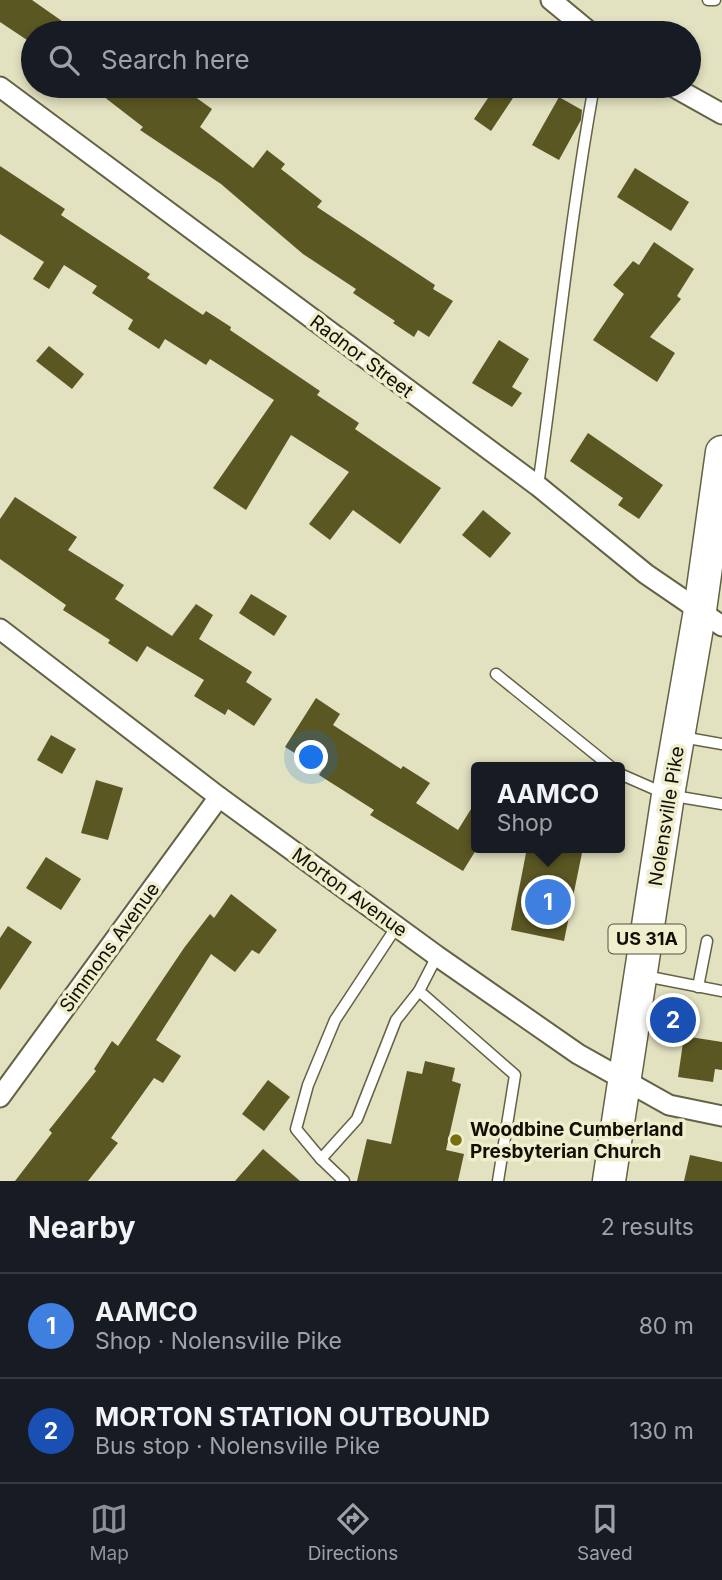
<!DOCTYPE html>
<html lang="en">
<head>
<meta charset="utf-8">
<style>
	:root { --surface:#171b24; --page:#242831; --text:#f1f3f6; --muted:#9ea1a6; --line:#363941; --accent:#8c9099 }
	body { margin:0; font-family:Inter,sans-serif; background:var(--page); color:var(--text) }
	.you { position:absolute; left:312px; top:758px; width:24px; height:24px; margin:-18px; border:5px solid #fff; border-radius:50%; background:#1a73e8; box-shadow:0 0 0 10px #1a73e833 }
	.badge { display:grid; place-items:center; width:46px; height:46px; border-radius:50%; background:var(--accent); color:#fff; font-size:23px; font-weight:700 }
	.pin { position:absolute; translate:-50% -50%; border:4px solid #fff; box-shadow:0 2px 7px #0006 }
	.popup { position:absolute; left:471px; top:762px; width:154px; height:91px; box-sizing:border-box; display:grid; place-content:center; border-radius:7px; background:var(--surface); filter:drop-shadow(0 2px 5px #0005); font-size:23px; white-space:nowrap; color:var(--muted) }
	.popup b { font-size:26px; color:var(--text) }
	.popup::after { content:''; position:absolute; left:50%; top:100%; margin-left:-14px; border:14px solid transparent; border-top-color:var(--surface) }
	.list { margin:0; padding:0; list-style:none }
	h2 { display:flex; justify-content:space-between; align-items:center; height:91px; margin:0; padding:0 28px; font-size:30px }
	h2 small { font-size:23px; font-weight:400; color:var(--muted) }
	.list li { display:grid; grid-template-columns:46px 1fr auto; gap:21px; align-items:center; box-sizing:border-box; height:105px; padding:0 28px; border-top:2px solid var(--line) }
	.list b { display:block; font-size:26px; white-space:nowrap }
	.list p { margin:0; font-size:23px; white-space:nowrap; color:var(--muted) }
	.list em { font-size:23px; font-style:normal; color:var(--muted) }
	.icon { flex:none; width:38px; height:38px; fill:none; stroke:currentColor; stroke-width:2; stroke-linecap:round; stroke-linejoin:round }
	.map { position:relative; flex:none; width:722px; height:1181px; overflow:hidden }
	.search { position:absolute; background:var(--surface); box-shadow:0 4px 10px #0003; left:21px; right:21px; top:21px; height:77px; display:flex; align-items:center; gap:18px; box-sizing:border-box; padding:0 24px; border-radius:38px; color:var(--muted); font-size:26px }
	.sheet { height:301px; background:var(--surface) }
	nav { display:flex; justify-content:space-around; align-items:center; box-sizing:border-box; height:98px; border-top:2px solid var(--line); background:var(--surface); font-size:19px; color:var(--muted) }
	nav a { display:grid; justify-items:center; gap:4px }
	nav .on { color:var(--accent) }
	.map>svg:first-child { display:block }
	.building { fill:#5b5723 }
	.lines { fill:none; stroke-linecap:round; stroke-linejoin:round }
	.lane-casing { stroke:#636245; stroke-width:13 }
	.street-casing { stroke:#636245; stroke-width:23 }
	.primary-casing { stroke:#636245; stroke-width:35 }
	.lane { stroke:#fff; stroke-width:10 }
	.street { stroke:#fff; stroke-width:19 }
	.primary { stroke:#fff; stroke-width:32 }
	.poi-dot { fill:#756f0f; stroke:#efeecd; stroke-width:2.5 }
	.labels { text-anchor:middle; stroke-width:7; stroke-linejoin:round; paint-order:stroke }
	.shield { fill:#efeecd; stroke:#545341; stroke-width:2 }
	.shield-label { font-size:18px; font-weight:bold; fill:#111005 }
	.street-label { font-size:19px; fill:#111005; stroke:#efeecd }
	.poi-label { font-size:19px; font-weight:bold; fill:#111005; stroke:#efeecd; text-anchor:start }
</style>
</head>
<body>
<div class="map">
<svg width="722" height="1181" viewBox="0 0 722 1181">
	<rect width="100%" height="100%" fill="#e2e1c0"/>
	<g class="building">
		<polygon points="0,0 32,0 79,33 33,33 33,44 0,22"/>
		<polygon points="90,86 180,86 212,109 200,127 253,168 267,150 285,164 281,169 322,201 317,207 435,285 433,289 453,301 429,337 418,330 414,337 393,323 395,321 353,293 356,289 303,254 221,184 140,130 143,127"/>
		<polygon points="496,86 521,86 491,131 474,119"/>
		<polygon points="559,97 582,110 581,120 559,160 532,145"/>
		<polygon points="0,166 65,209 61,215 150,274 147,278 203,315 206,311 231,327 230,330 320,391 317,395 359,423 355,429 441,488 400,544 353,510 330,540 309,524 349,472 291,435 246,510 213,488 274,400 210,359 206,365 165,339 159,349 128,329 133,320 92,293 97,286 64,265 49,289 33,279 44,262 0,234"/>
		<polygon points="635,168 689,202 671,231 617,197"/>
		<polygon points="654,242 694,269 677,296 681,299 650,337 675,353 657,382 593,340 624,294 613,285 633,261 639,265"/>
		<polygon points="499,340 529,359 512,387 522,393 512,407 472,383"/>
		<polygon points="49,346 84,374 72,389 36,361"/>
		<polygon points="588,433 663,485 639,519 618,505 623,498 570,461"/>
		<polygon points="15,497 77,537 68,550 124,585 115,599 172,636 196,604 213,615 199,639 252,672 246,682 272,699 254,726 228,709 225,715 194,696 204,680 147,646 137,662 108,643 110,640 63,610 66,605 0,559 0,519"/>
		<polygon points="483,510 511,533 490,558 462,535"/>
		<polygon points="251,594 287,616 274,636 239,613"/>
		<polygon points="316,698 340,714 333,725 401,769 403,766 430,783 416,803 458,830 476,801 476,850 463,871 370,815 374,810 319,775 322,770 285,747"/>
		<polygon points="51,735 76,749 62,774 37,760"/>
		<polygon points="96,780 123,788 108,840 81,833"/>
		<polygon points="527,848 583,848 564,941 511,930"/>
		<polygon points="46,857 81,879 61,910 26,888"/>
		<polygon points="231,894 277,930 259,954 252,950 235,972 211,954 156,1040 181,1056 163,1083 154,1078 111,1138 118,1143 88,1181 15,1181 52,1133 49,1130 96,1071 94,1069 112,1041 118,1046 184,948 210,914 214,918"/>
		<polygon points="8,926 32,942 0,990 0,938"/>
		<polygon points="684,1036 722,1042 722,1070 715,1069 713,1082 678,1077"/>
		<polygon points="425,1061 455,1068 452,1081 461,1084 446,1150 464,1154 458,1181 357,1181 367,1139 391,1144 407,1071 422,1074"/>
		<polygon points="268,1080 290,1097 264,1131 242,1114"/>
		<polygon points="263,1149 300,1181 235,1181"/>
		<polygon points="690,1155 722,1162 722,1181 684,1181"/>
	</g>
	<g class="lines">
		<defs>
			<g id="lane">
				<polyline points="708,0 715,0"/>
				<path d="M538,486c19,-133 32,-268 56,-400"/>
				<polyline points="496,674 611,767"/>
				<polyline points="682,737 722,744"/>
				<polyline points="620,774 668,795 722,804"/>
				<polyline points="397,926 335,1020 308,1085 296,1129 321,1159 357,1119 396,1020 419,991"/>
				<polyline points="437,956 419,991 515,1075 498,1181"/>
				<polyline points="645,976 722,991"/>
				<polyline points="698,987 707,941"/>
				<polyline points="321,1159 344,1181"/>
			</g>
			<g id="street">
				<polyline points="551,0 591,33"/>
				<polyline points="672,86 722,114"/>
				<polyline points="0,87 538,486 646,574 722,626"/>
				<polyline points="0,629 219,797 437,956 578,1054 669,1105 722,1116"/>
				<polyline points="0,1097 219,797"/>
			</g>
			<polyline id="primary" points="609,1181 668,795 700,610 722,452"/>
		</defs>
		<use href="#lane" class="lane-casing"/>
		<use href="#street" class="street-casing"/>
		<use href="#primary" class="primary-casing"/>
		<use href="#lane" class="lane"/>
		<use href="#street" class="street"/>
		<use href="#primary" class="primary"/>
	</g>
	<circle class="poi-dot" cx="456" cy="1140" r="7"/>
	<g class="labels">
		<rect class="shield" x="608.5" y="924.5" width="77" height="29" rx="5"/>
		<g class="shield-label">
			<text x="647" y="945">US 31A</text>
		</g>
		<g class="street-label">
			<text transform="translate(362 356) rotate(37)" y="7">Radnor Street</text>
			<text transform="translate(666 816) rotate(-81)" y="7">Nolensville Pike</text>
			<text transform="translate(350 892) rotate(36)" y="7">Morton Avenue</text>
			<text transform="translate(109 947) rotate(-54)" y="7">Simmons Avenue</text>
		</g>
		<g class="poi-label">
			<text x="470" y="1136">Woodbine Cumberland<tspan x="470" dy="22">Presbyterian Church</tspan></text>
		</g>
	</g>
</svg>
<div class="you"></div>
<div class="pin badge" style="left:548px;top:902px;background:#3f7fe0">1</div>
<div class="popup"><b>AAMCO</b>Shop</div>
<div class="pin badge" style="left:673px;top:1020px;background:#1a4fb4">2</div>
<div class="search"><svg class="icon" aria-label="search" viewBox="0 0 24 24"><circle cx="10" cy="10" r="6"/><path d="M15 15l6 6"/></svg>Search here</div>
</div>
<section class="sheet">
<h2>Nearby<small>2 results</small></h2>
<ul class="list">
<li><span class="badge" style="background:#3f7fe0">1</span><div><b>AAMCO</b><p>Shop · Nolensville Pike</p></div><em>80 m</em></li>
<li><span class="badge" style="background:#1a4fb4">2</span><div><b>MORTON STATION OUTBOUND</b><p>Bus stop · Nolensville Pike</p></div><em>130 m</em></li>
</ul>
</section>
<nav>
<a class="on"><svg class="icon" aria-label="map" viewBox="0 0 24 24"><path d="M3 6l6-2 6 2 6-2v14l-6 2-6-2-6 2zM9 4v14M15 6v14"/></svg>Map</a>
<a><svg class="icon" aria-label="directions" viewBox="0 0 24 24"><path d="M12 3l9 9-9 9-9-9zM9 14v-3h6M13 9l2 2-2 2"/></svg>Directions</a>
<a><svg class="icon" aria-label="saved" viewBox="0 0 24 24"><path d="M7 4h10v16l-5-4-5 4z"/></svg>Saved</a>
</nav>
</body>
</html>
